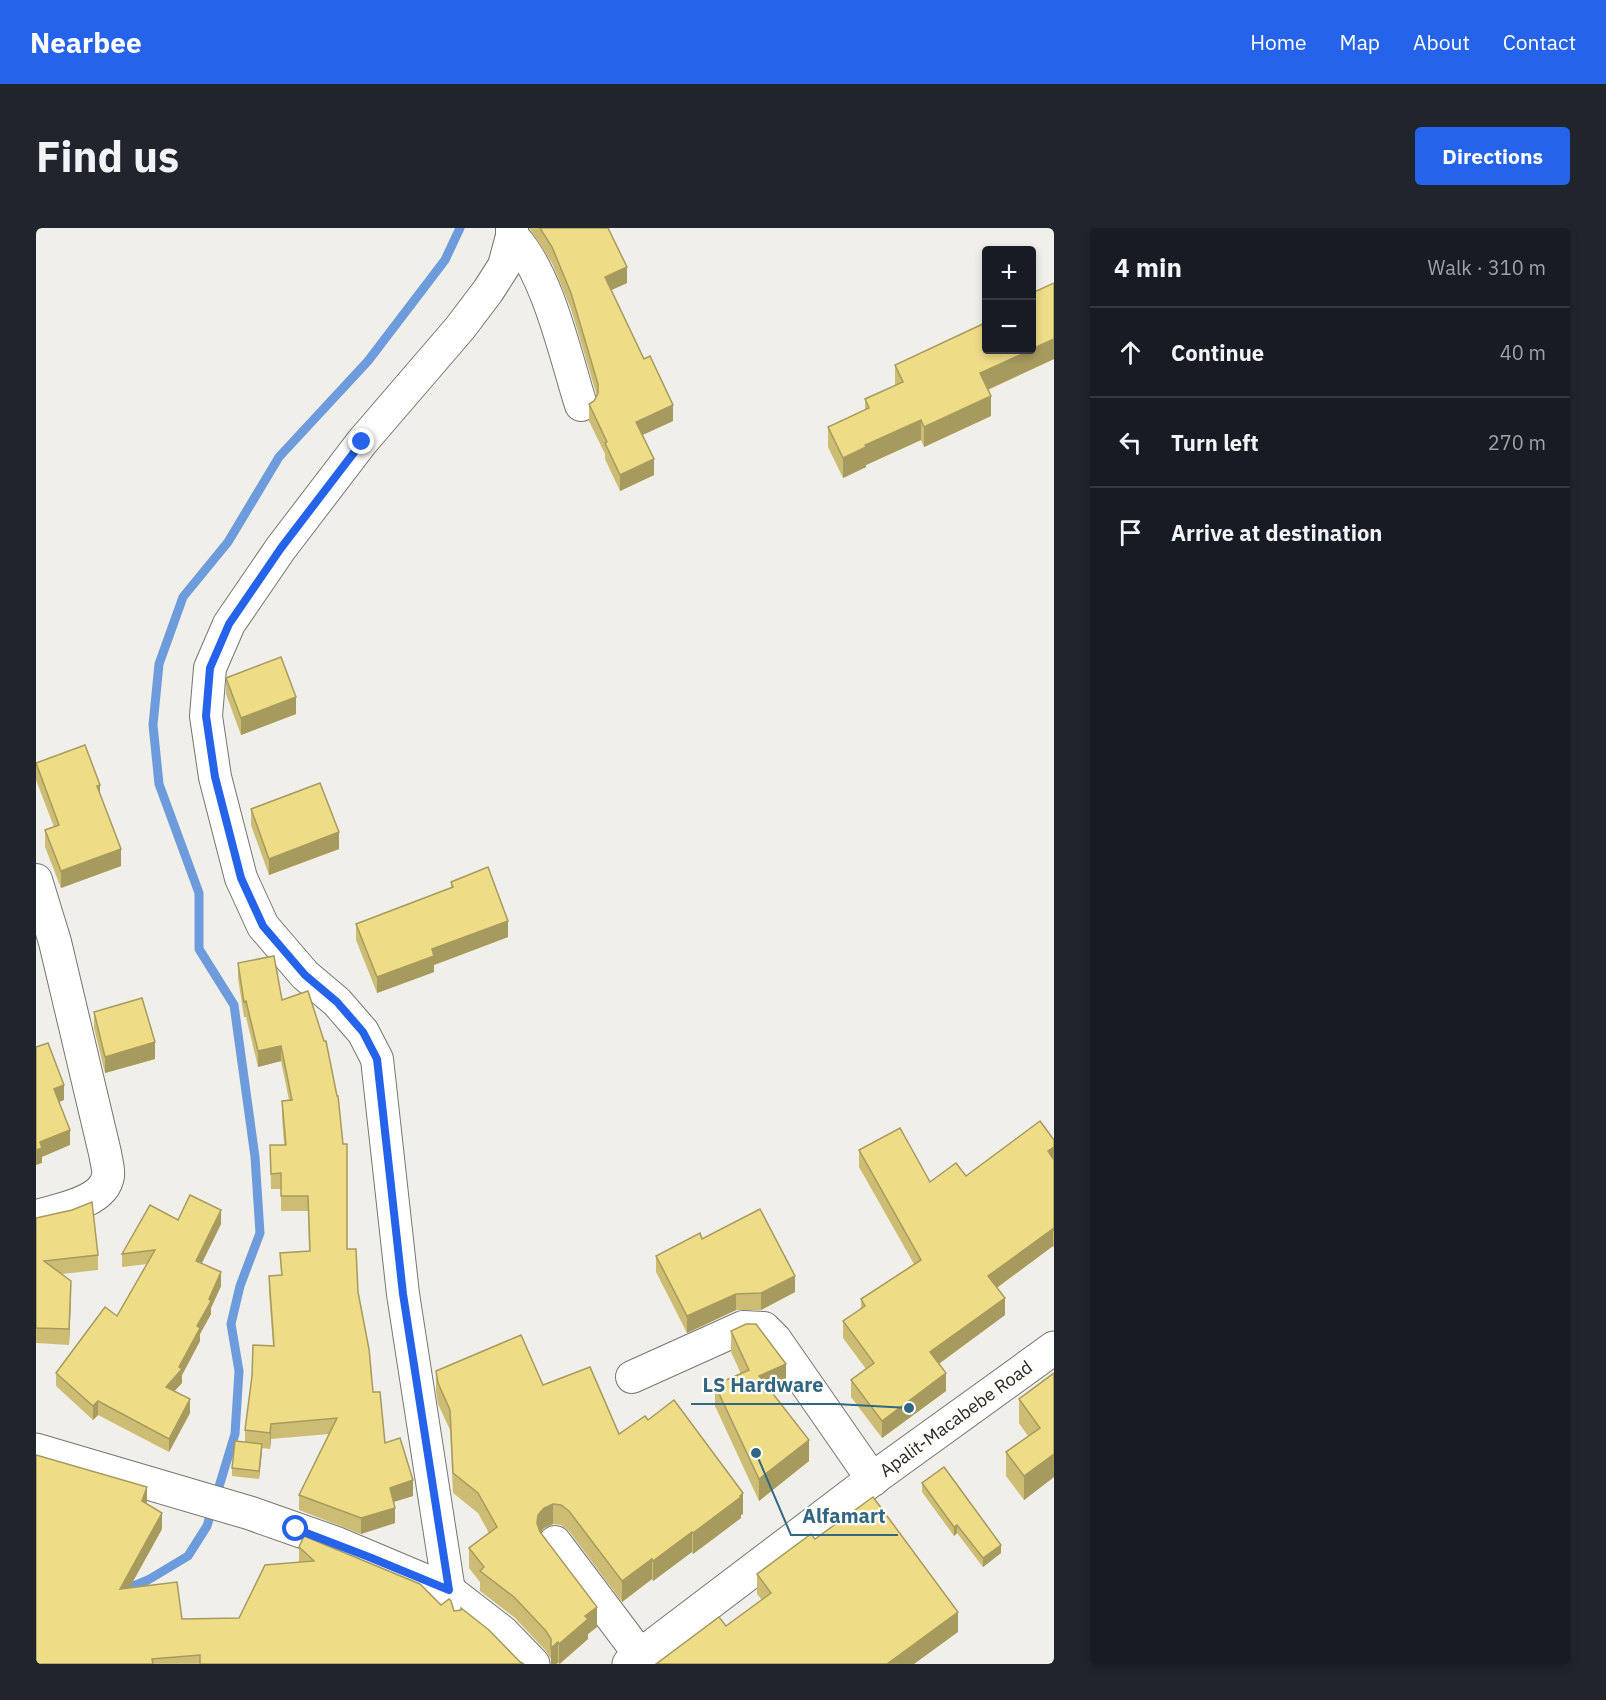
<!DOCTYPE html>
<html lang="en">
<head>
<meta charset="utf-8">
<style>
	:root { --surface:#171b24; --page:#20242c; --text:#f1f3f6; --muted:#9ea1a6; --line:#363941; --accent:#2563eb }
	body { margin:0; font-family:"IBM Plex Sans",sans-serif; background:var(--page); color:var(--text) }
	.controls { position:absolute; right:18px; top:18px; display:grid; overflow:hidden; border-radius:6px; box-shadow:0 3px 9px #0003 }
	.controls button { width:54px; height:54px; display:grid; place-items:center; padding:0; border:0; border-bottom:2px solid var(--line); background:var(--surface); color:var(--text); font:30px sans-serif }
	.stop { position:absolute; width:18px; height:18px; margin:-14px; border:4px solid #2563eb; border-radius:50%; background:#fff }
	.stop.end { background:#2563eb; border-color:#fff; box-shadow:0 2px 6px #0008 }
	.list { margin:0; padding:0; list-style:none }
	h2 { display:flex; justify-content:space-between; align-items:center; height:78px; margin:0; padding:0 24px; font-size:26px }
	h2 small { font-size:20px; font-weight:400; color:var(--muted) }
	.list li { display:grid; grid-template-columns:39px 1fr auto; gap:18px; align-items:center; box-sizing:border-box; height:90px; padding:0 24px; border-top:2px solid var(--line) }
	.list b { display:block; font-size:22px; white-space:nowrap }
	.list em { font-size:20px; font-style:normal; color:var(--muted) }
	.icon { flex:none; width:33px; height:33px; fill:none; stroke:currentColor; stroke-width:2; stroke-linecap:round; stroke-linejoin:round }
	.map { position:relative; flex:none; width:1018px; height:1436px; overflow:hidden; border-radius:6px }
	header { display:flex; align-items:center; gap:36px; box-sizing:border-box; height:84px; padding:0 30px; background:var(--accent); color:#fff }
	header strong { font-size:28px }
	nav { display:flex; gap:33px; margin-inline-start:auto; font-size:21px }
	.intro { display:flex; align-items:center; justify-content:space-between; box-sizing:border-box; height:144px; padding:0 36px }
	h1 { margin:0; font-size:42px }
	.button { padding:15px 27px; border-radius:6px; background:var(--accent); color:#fff; font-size:21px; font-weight:700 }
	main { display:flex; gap:36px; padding:0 36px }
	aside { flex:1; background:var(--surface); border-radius:6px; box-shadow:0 3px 9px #0003 }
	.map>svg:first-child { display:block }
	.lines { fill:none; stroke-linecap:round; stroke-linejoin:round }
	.stream { stroke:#6d9bdb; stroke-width:9 }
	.minor-casing { stroke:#767571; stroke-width:34 }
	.major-casing { stroke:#767571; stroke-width:35 }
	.minor { stroke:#fff; stroke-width:32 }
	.major { stroke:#fff; stroke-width:33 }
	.wall { fill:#cdbd74 }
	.shaded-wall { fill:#a79a5e }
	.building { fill:#eedc87; stroke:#a79a5e; stroke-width:1.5 }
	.route { stroke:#2563eb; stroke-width:8 }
	.labels { text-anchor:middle; stroke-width:4.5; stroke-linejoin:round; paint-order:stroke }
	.street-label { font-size:18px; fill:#252523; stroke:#fefdf8 }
	.leader { fill:none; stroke:#316783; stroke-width:2 }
	.callout-dot { fill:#316783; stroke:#fefdf8; stroke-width:2 }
	.callout-label { font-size:20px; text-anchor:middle; font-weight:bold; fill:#316783; stroke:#fefdf8; stroke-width:4.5; stroke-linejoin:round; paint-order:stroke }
</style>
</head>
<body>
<header>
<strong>Nearbee</strong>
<nav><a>Home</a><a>Map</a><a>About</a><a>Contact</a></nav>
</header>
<div class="intro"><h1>Find us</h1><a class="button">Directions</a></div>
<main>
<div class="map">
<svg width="1018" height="1436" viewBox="0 0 1018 1436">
	<rect width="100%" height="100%" fill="#f0efea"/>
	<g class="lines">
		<polyline class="stream" points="83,1364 112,1352 152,1328 171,1298 199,1206 203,1143 195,1096 204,1058 224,1005 219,929 198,777 163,721 163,665 123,556 117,497 123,436 147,369 192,314 243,229 332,133 409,32 424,0"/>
		<defs>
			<g id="minor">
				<path d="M476,8c35,34 54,122 69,169"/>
				<path d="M0,652l19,62 50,211c1,7 4,16 3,23 -4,27 -51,34 -72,40"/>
				<polyline points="596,1149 707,1099 728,1100 739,1111 837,1252"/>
				<polyline points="519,1314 604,1427"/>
				<polyline points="413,1363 367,1066 341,831 327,804 301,774 269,747 227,698 205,650 179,549 170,488 174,440 193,396 245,320 326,214 424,100 452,63 468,38 476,8 476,0"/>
			</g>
			<g id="major">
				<polyline points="0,1222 214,1285 299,1315 413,1363 466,1404 497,1436"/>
				<polyline points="593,1436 842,1247 1018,1120"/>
			</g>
		</defs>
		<use href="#minor" class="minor-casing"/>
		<use href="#major" class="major-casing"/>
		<use href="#minor" class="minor"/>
		<use href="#major" class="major"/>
	</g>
	<g class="wall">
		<polygon points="493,0 572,0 591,55 575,62 637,193 606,207 618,247 584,263 569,231 569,226 553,193 553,176 558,173 561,168 535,81 516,35"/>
		<polygon points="1018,55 1018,131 952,162 955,188 888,219 885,212 830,237 830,239 807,250 792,219 792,199 829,182 829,171 859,158 859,137 951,122"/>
		<polygon points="190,450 260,486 205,507 190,466"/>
		<polygon points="0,535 64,568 85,638 25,660 9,619 9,602 18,599 0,552"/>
		<polygon points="215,581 303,621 233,647 215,597"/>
		<polygon points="415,654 472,709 398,737 398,744 341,765 320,712 320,696 415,660"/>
		<polygon points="202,735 246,772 322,1064 337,1164 349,1215 377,1268 358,1274 359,1295 325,1306 263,1282 263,1267 293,1206 235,1211 234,1221 226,1220 223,1251 196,1248 196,1240 209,1214 209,1202 237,1118 233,1064 233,1048 245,1047 244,1025 273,1023 272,983 245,983 245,961 235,961 234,917 248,917 246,889 246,873 253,872 245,833 222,839 210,789 208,789 202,750"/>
		<polygon points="58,784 119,831 69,845 58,800"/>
		<polygon points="1018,912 1018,1020 1017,1018 961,1060 969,1087 903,1136 910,1163 846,1210 815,1169 815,1152 830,1141 807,1110 807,1093 825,1081 825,1071 878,1036 823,939 823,922 894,954 930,948"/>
		<polygon points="0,990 62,1027 62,1042 26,1046 35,1068 33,1117 0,1115"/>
		<polygon points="142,992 185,996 166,1035 185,1058 175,1080 175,1086 164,1106 164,1113 146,1147 146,1155 138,1163 154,1185 133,1224 62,1187 57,1192 20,1158 20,1145 81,1088 111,1036 86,1039 86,1026"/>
		<polygon points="666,1011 759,1064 725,1082 700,1082 651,1105 620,1044 620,1028"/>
		<polygon points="695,1103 750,1158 736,1164 773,1233 723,1273 679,1178 679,1157 705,1146 695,1124"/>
		<polygon points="400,1143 507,1157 583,1206 612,1192 707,1286 705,1287 705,1290 657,1326 656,1324 617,1353 616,1351 586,1374 533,1303 525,1297 517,1296 508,1300 505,1304 561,1399 552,1406 552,1411 524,1436 522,1435 520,1436 515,1436 515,1431 510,1423 478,1389 444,1363 444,1354 433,1340 433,1320 453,1305 442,1285 417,1265 414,1202 402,1176 400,1164"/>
		<polygon points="1018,1145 1018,1249 988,1272 970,1248 970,1224 992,1208 983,1195 983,1171"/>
		<polygon points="886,1255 965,1325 947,1339 921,1305 918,1308 886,1264"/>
		<polygon points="111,1274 110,1276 126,1301 93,1360 146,1391 203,1390 263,1335 263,1319 405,1377 418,1383 488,1436 0,1436"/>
		<polygon points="779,1311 922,1404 690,1398 726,1372 721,1366 721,1346"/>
	</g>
	<g class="shaded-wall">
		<polygon points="591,39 591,55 569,65 569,49"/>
		<polygon points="1018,111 1018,131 944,165 944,145"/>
		<polygon points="955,168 955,188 888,219 888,199"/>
		<polygon points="637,177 637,193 600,210 600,194"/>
		<polygon points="885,192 885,212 830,237 830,239 807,250 807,230 829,217"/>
		<polygon points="618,231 618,247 584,263 584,247"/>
		<polygon points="260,469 260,486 205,507 205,490"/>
		<polygon points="64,557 64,573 61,558"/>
		<polygon points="303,604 303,621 233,647 233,631"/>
		<polygon points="85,621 85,638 25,660 25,643"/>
		<polygon points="472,693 472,709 398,737 398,744 341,765 341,749 396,721"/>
		<polygon points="119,814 119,831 69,845 69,829"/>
		<polygon points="245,818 245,833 222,839 222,823"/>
		<polygon points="28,857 28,872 18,876 18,861"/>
		<polygon points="34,902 34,917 6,929 6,935 0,937 0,922 4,914"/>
		<polygon points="1018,919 1018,936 1012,923"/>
		<polygon points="185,982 185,996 160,1047 160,1033"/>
		<polygon points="1017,1001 1017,1018 952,1066 952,1048"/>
		<polygon points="185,1044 185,1058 175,1080 175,1086 164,1106 164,1113 146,1147 146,1155 130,1172 130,1159 143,1139"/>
		<polygon points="759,1048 759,1064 725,1082 725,1065"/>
		<polygon points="35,1053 35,1068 33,1117 33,1101"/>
		<polygon points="700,1066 700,1082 651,1105 651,1088"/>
		<polygon points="969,1070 969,1087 894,1142 894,1124"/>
		<polygon points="750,1136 750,1158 723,1170 723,1148"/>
		<polygon points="910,1145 910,1163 846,1210 846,1193"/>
		<polygon points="154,1171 154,1185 133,1224 133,1211"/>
		<polygon points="62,1173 62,1187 57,1192 57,1178"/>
		<polygon points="235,1196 235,1211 234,1221 234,1205"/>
		<polygon points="773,1212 773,1233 723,1273 723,1251"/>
		<polygon points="226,1216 226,1224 223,1251 223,1243"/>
		<polygon points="1018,1226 1018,1249 988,1272 988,1248"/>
		<polygon points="377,1252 377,1268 354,1275 354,1260"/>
		<polygon points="111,1259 111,1274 106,1289 106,1273"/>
		<polygon points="707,1265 707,1286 705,1287 705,1290 657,1326 657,1305"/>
		<polygon points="517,1276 517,1296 508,1300 502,1308 501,1295 502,1287 508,1280"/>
		<polygon points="359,1280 359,1295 325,1306 325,1290"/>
		<polygon points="126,1285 126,1301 84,1377 84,1361"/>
		<polygon points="921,1297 921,1305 918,1308 918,1299"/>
		<polygon points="656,1304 656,1324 617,1353 617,1333"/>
		<polygon points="965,1317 965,1325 947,1339 947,1330"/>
		<polygon points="616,1331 616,1351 586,1374 586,1353"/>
		<polygon points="561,1379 561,1399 552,1406 552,1411 523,1436 523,1416 549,1388"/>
		<polygon points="922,1384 922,1404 878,1436 851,1436"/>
		<polygon points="522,1414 522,1435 520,1436 515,1436 515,1420"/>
	</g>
	<g class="building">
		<polygon points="504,0 572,0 591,39 569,49 608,131 614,128 637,177 600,194 618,231 584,247 569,215 571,214 553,176 558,173 562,165 562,156 535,65 516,19"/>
		<polygon points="1018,55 1018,111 996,121 996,65"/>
		<polygon points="951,94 951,122 995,122 944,145 955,168 888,199 885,192 829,217 830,219 807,230 792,199 833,180 829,171 867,154 859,137"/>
		<polygon points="245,429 260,469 205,490 190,450"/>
		<polygon points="49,517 64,557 61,558 85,621 25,643 9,602 23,597 0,535"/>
		<polygon points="284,555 303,604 233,631 215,581"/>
		<polygon points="452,639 472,693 396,721 398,728 341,749 320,696 417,659 415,654"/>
		<polygon points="238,728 246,772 272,763 288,813 290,813 301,868 302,868 307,916 311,916 311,1021 320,1021 322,1064 333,1121 337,1164 344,1164 349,1215 364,1210 377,1252 354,1260 359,1280 325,1290 263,1267 301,1190 235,1196 234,1205 209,1202 216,1148 217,1117 238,1118 233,1048 246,1047 244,1025 274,1023 272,968 245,968 245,945 235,946 234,917 250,917 246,873 256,872 245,818 222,823 210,773 208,774 202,735"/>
		<polygon points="106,770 119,814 69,829 58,784"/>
		<polygon points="12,815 28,857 18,861 34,902 4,914 6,920 0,922 0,819"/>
		<polygon points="1004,893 1018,912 1018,919 1012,923 1018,932 1018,1003 1017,1001 952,1048 969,1070 894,1124 910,1145 846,1193 815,1152 838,1135 807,1093 829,1078 825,1071 885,1032 823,922 864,900 894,954 920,935 930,948"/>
		<polygon points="154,967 185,982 160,1033 185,1044 173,1071 175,1073 161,1098 164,1100 143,1139 146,1141 130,1159 154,1171 133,1211 62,1173 57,1178 20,1145 69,1079 81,1088 119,1022 86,1026 114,977 142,992"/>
		<polygon points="56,974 62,1027 8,1033 35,1053 33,1101 0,1100 0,990 36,982"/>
		<polygon points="724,981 759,1048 725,1065 700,1066 651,1088 620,1028 664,1005 666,1011"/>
		<polygon points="710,1096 720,1096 750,1136 723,1148 773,1212 723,1251 679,1157 713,1142 695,1103"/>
		<polygon points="485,1107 507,1157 554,1139 583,1206 609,1188 612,1192 638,1172 707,1265 704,1268 705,1269 657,1305 656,1304 617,1333 616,1331 586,1353 533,1283 525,1277 517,1276 508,1280 502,1287 501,1295 504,1304 561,1379 549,1388 552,1391 523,1416 522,1414 515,1420 515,1411 510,1403 478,1369 444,1343 448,1339 433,1320 461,1299 442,1265 417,1245 414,1182 402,1155 400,1143"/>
		<polygon points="1018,1145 1018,1226 988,1248 970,1224 1004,1200 983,1171"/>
		<polygon points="199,1213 226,1216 223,1243 196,1240"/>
		<polygon points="0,1227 111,1259 106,1273 126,1285 84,1361 141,1354 146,1391 203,1390 229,1337 278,1333 263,1319 268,1308 384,1356 405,1377 413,1371 415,1373 418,1383 425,1382 425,1380 453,1402 484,1434 488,1436 164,1436 164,1427 116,1431 117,1436 0,1436"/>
		<polygon points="908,1239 965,1317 947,1330 921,1297 918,1299 886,1255"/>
		<polygon points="837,1269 922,1384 851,1436 620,1436 683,1389 690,1398 735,1365 721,1346 775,1306 779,1311"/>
	</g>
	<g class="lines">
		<polyline class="route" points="260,1301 333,1329 413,1362 367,1066 341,831 327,804 301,774 269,747 227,698 205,650 179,549 170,488 174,440 193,396 245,320 326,214"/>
	</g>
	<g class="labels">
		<g class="street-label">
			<text transform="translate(920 1191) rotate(-36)" y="6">Apalit-Macabebe Road</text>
		</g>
	</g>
	<path class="leader" d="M873 1180L800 1176H655M720 1225L755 1307H862"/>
	<g class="callout-dot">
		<circle cx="873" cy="1180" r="6"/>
		<circle cx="720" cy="1225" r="6"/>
	</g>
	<g class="callout-label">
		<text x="727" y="1164">LS Hardware</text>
		<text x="808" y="1295">Alfamart</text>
	</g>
</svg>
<div class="controls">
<button>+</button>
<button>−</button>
</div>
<div class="stop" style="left:260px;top:1301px"></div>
<div class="stop end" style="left:326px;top:214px"></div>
</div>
<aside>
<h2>4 min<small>Walk · 310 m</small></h2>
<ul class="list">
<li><svg class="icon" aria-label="ahead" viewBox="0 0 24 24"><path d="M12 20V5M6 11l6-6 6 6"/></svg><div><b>Continue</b></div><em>40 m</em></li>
<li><svg class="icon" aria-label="left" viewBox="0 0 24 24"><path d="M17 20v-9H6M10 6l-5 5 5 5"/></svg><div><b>Turn left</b></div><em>270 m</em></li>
<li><svg class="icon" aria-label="arrive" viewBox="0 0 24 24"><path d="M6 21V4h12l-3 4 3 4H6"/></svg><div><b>Arrive at destination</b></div></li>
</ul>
</aside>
</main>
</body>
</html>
